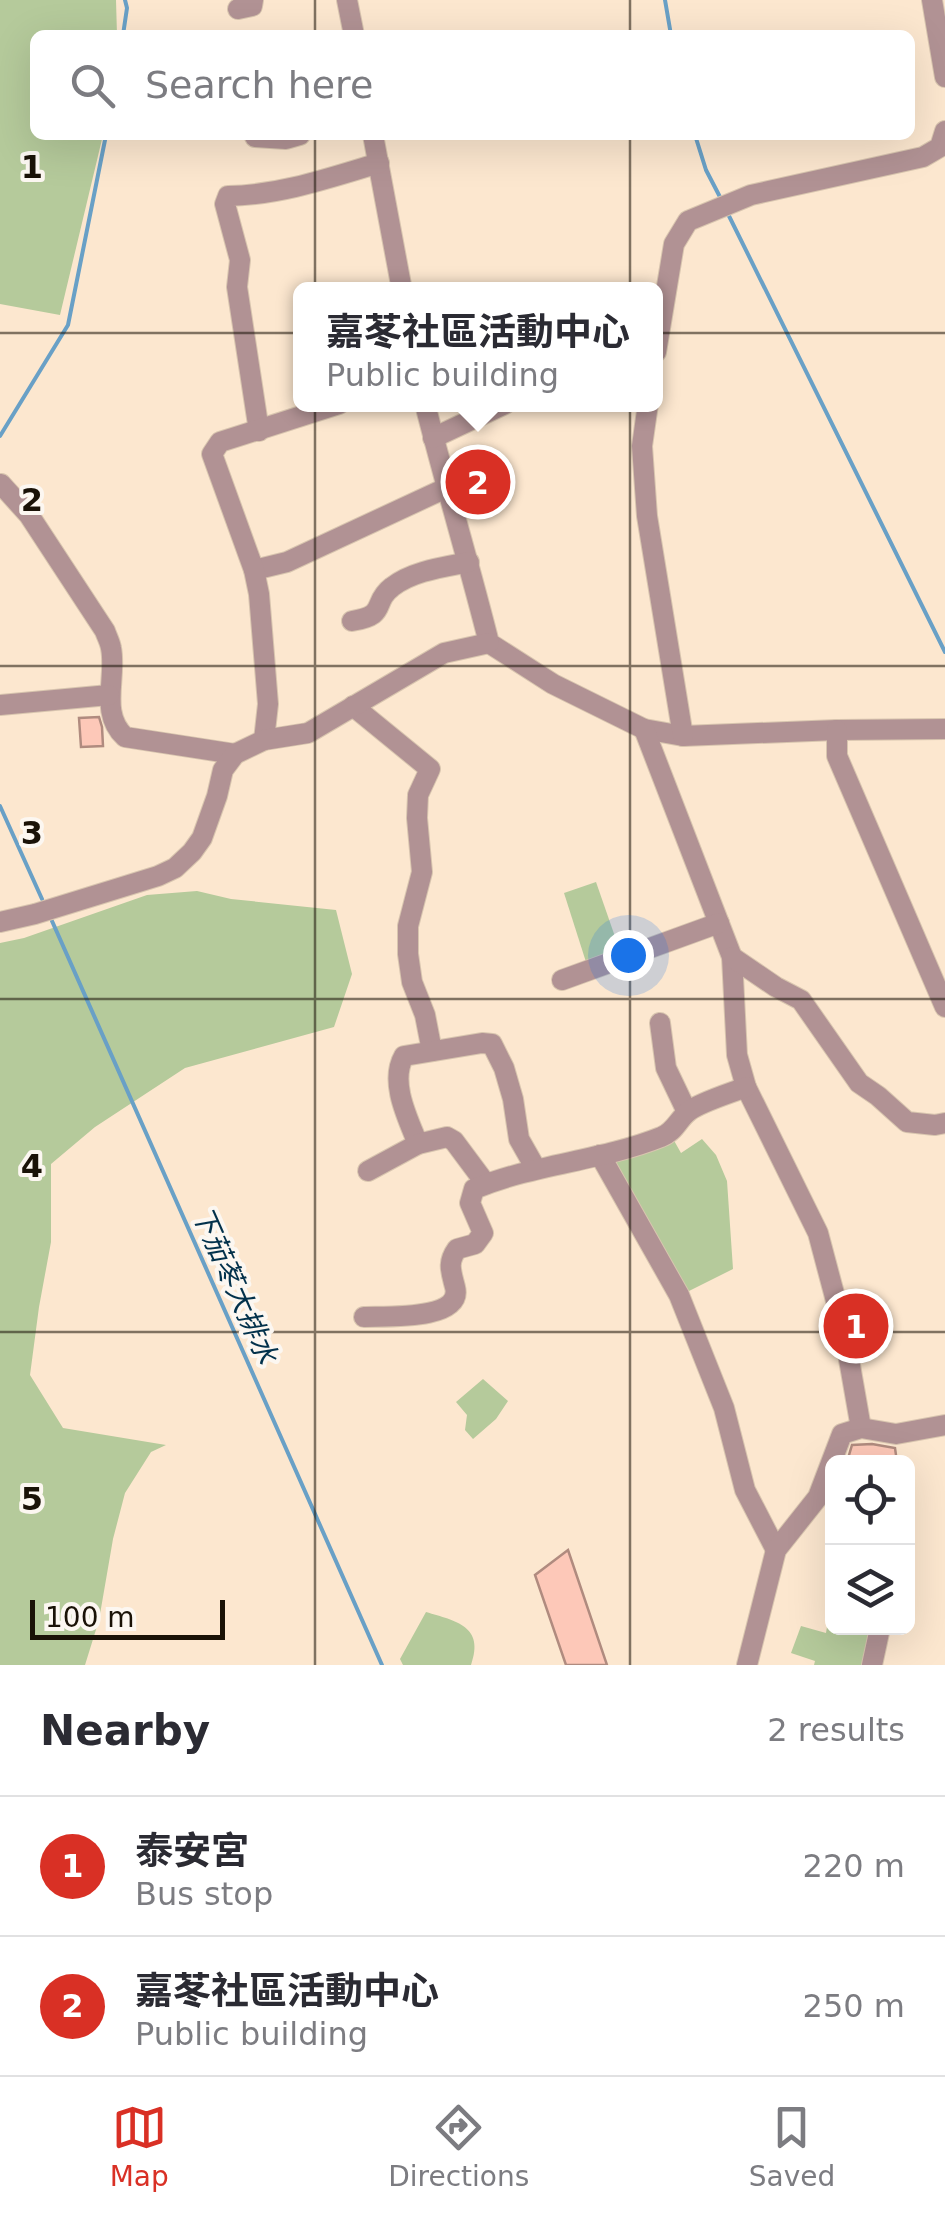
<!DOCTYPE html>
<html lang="en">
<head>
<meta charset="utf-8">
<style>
	:root { --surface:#fff; --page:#f2f2f3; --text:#2b2b33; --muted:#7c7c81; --line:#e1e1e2; --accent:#d93025 }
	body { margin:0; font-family:"DejaVu Sans","Noto Sans TC",sans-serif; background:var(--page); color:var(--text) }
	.controls { position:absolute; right:30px; bottom:30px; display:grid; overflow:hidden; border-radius:15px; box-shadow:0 10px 40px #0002 }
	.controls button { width:90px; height:90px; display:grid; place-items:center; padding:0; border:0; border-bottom:2px solid var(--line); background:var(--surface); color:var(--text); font:50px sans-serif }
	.scale { position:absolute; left:30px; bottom:25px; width:195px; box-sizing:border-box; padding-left:10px; border:5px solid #1a1207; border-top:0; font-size:28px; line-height:35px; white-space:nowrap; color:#1a1207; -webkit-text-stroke:8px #fcf7f1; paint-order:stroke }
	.you { position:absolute; left:628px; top:955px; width:35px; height:35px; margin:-25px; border:8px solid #fff; border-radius:50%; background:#1a73e8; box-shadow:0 0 0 15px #1a73e833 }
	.badge { display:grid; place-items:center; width:65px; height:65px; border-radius:50%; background:var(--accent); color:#fff; font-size:32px; font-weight:700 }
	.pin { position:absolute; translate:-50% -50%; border:5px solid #fff; box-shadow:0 2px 10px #0006 }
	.popup { position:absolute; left:293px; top:282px; width:370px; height:130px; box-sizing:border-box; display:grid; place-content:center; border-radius:15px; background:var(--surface); filter:drop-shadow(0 2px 8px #0005); font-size:32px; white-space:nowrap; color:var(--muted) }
	.popup b { font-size:38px; color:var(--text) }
	.popup::after { content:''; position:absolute; left:50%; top:100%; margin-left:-20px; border:20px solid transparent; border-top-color:var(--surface) }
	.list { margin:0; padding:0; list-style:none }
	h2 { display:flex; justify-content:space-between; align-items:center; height:130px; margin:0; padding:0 40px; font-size:42px }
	h2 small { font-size:32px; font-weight:400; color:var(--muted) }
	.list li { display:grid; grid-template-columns:65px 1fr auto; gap:30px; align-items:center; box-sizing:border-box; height:140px; padding:0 40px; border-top:2px solid var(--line) }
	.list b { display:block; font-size:38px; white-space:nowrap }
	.list p { margin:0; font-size:32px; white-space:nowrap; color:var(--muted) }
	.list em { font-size:32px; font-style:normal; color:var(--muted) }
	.icon { flex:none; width:55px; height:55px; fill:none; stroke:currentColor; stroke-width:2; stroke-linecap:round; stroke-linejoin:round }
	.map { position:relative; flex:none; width:945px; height:1665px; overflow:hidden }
	.search { position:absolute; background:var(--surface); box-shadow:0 10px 40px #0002; left:30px; right:30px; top:30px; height:110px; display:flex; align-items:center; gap:25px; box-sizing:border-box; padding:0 35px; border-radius:15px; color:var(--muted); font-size:38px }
	.sheet { height:410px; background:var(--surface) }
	nav { display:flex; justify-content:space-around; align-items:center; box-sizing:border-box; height:140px; border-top:2px solid var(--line); background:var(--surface); font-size:28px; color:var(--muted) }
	nav a { display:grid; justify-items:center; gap:5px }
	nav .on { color:var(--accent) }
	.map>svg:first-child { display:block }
	.green { fill:#b5ca9b }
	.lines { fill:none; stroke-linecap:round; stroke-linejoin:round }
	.stream { stroke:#69a0c6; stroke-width:4 }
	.building { fill:#fdc8b8; stroke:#b08b7f; stroke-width:2.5 }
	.minor-casing { stroke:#d8c5af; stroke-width:22 }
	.minor { stroke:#b19294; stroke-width:20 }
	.grid { fill:none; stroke:#1a1207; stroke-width:2.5; stroke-opacity:0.55 }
	.labels { text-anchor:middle; stroke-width:8; stroke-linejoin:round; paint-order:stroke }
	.water-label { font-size:28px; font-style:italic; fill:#02314b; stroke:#fcf7f1 }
	.grid-label { font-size:32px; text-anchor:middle; font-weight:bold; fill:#1a1207; stroke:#fcf7f1; stroke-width:8; stroke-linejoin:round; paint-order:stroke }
</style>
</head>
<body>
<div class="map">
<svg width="945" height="1665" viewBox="0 0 945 1665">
	<rect width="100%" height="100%" fill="#fce7cf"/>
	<g class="green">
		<polygon points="0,0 116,0 117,35 35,35 35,135 103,135 60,315 0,304"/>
		<polygon points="596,882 620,951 586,962 564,893"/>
		<polygon points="197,891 231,899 336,910 352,974 334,1027 185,1068 95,1127 51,1164 51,1242 39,1307 30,1375 63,1428 166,1445 151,1452 125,1493 113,1539 99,1620 85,1665 0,1665 0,943 24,938 147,895"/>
		<polygon points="672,1137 681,1153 702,1139 716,1155 727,1181 733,1269 685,1293 612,1164"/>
		<polygon points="483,1379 508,1401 496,1419 473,1439 465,1430 467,1415 456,1402"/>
		<polygon points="832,1595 832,1628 875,1628 868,1665 814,1665 815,1661 791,1653 801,1626 826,1633"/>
		<path d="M426,1612c30,9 59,14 45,53h-68l-3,-6z"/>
	</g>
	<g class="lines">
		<g class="stream">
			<polyline points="665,0 671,35"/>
			<polyline points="123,35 127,8 125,0"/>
			<polyline points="695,135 706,170 720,197"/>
			<polyline points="729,216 945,652"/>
			<polyline points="0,436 68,325 106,135"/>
			<polyline points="0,806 42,899"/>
			<polyline points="52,921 382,1665"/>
		</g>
	</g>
	<g class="building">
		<polygon points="99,717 102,727 103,746 81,747 79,718"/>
		<polygon points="872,1444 895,1448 897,1462 847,1462 852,1445"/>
		<polygon points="568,1550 607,1665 566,1665 535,1575"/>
	</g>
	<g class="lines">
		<defs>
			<g id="minor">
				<polyline points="347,0 354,35"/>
				<polyline points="932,0 945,77"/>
				<polyline points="238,9 252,6 253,0"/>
				<polyline points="373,135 402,290"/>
				<polyline points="255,137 286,139 300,135"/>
				<polyline points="656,352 674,244 688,221 751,195 923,157 940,147 945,131"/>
				<path d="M425,404c20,80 44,159 64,239l64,41 91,45 39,7 154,-6 108,-1"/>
				<polyline points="648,404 642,446 647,516 683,736"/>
				<path d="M259,431l-22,-144 3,-27 -15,-56 3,-8c52,-1 101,-18 151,-33"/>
				<polyline points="433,438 505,404"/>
				<path d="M1,484l28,31 76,116c2,6 5,11 6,17 6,30 -12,65 14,89l110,17"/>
				<polyline points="254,570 287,562 446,488"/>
				<path d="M352,621c37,-6 19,-18 40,-34 20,-16 52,-20 77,-25"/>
				<polyline points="0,705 109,695"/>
				<polyline points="353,706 430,769 418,795 417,818 422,872 408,926 408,954 412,982 425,1015 432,1051"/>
				<polyline points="644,729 732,957 737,1055 746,1087 818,1233 844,1331 861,1428"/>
				<polyline points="837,730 837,756 945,1007"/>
				<polyline points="264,740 268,704 259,594 254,570 212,454 220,442 339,404"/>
				<polyline points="0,922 35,914 158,876 175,868 192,852 202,838 217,796 223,770 235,754 264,740 308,733 444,653 489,643"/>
				<polyline points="732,957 776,987 801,1000 859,1083 878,1096 907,1122 935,1125 945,1123"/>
				<polyline points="562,980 719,923"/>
				<polyline points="660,1023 666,1068 687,1112"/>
				<path d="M418,1144c-10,-25 -29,-62 -14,-88l78,-13 10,1 12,24 9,31 6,40 17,30"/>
				<polyline points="600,1155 679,1295 724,1408 745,1490 776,1550"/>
				<polyline points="368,1171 418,1144 447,1137 454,1141 486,1184"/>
				<path d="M364,1317c20,-1 100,4 91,-30 -4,-16 -8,-24 2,-38l18,-5 8,-11 -13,-30 4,-14c60,-25 127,-28 187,-52 14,-5 17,-18 28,-26 12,-9 42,-18 57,-24"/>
				<polyline points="747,1665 776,1550 818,1497 842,1434 861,1428 896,1434 945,1425"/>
				<polyline points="872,1665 880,1628"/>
			</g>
		</defs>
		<use href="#minor" class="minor-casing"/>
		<use href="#minor" class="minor"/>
	</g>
	<path class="grid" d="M315,0v35M630,0v35M315,135v1530M630,135v1530M0,333h945M0,666h945M0,999h945M0,1332h945"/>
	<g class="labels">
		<g class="water-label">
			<text transform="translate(235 1285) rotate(66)" y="10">下茄苳大排水</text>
		</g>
	</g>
	<g class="grid-label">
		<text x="32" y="178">1</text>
		<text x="32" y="511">2</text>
		<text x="32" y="844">3</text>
		<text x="32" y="1177">4</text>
		<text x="32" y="1510">5</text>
	</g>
</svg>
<div class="controls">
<button><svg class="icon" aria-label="locate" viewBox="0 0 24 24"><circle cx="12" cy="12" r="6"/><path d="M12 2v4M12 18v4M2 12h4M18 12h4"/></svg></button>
<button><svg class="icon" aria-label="layers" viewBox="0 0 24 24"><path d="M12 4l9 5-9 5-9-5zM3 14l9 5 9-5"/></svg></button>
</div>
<div class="scale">100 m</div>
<div class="you"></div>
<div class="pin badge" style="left:856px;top:1326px">1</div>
<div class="pin badge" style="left:478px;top:482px">2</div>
<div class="popup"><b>嘉苳社區活動中心</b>Public building</div>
<div class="search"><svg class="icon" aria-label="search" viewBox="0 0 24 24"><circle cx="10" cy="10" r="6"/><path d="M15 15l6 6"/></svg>Search here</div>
</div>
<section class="sheet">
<h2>Nearby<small>2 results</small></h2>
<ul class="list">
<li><span class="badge">1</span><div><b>泰安宮</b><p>Bus stop</p></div><em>220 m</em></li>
<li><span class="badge">2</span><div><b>嘉苳社區活動中心</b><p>Public building</p></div><em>250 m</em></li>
</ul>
</section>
<nav>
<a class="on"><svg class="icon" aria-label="map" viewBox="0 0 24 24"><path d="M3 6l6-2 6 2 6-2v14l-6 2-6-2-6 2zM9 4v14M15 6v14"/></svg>Map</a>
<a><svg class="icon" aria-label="directions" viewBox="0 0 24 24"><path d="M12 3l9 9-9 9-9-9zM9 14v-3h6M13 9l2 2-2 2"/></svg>Directions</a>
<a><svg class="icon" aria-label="saved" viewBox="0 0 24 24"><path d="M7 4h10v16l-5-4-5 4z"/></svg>Saved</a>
</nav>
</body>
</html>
